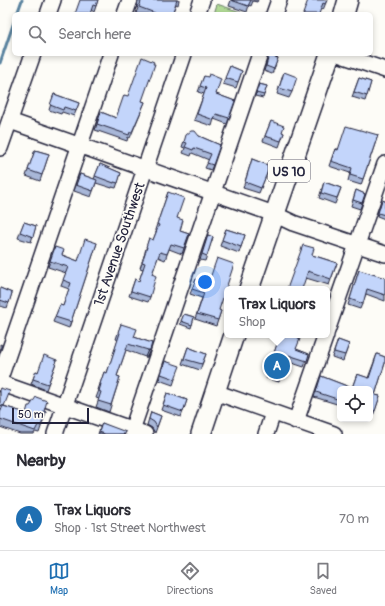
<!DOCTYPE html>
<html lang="en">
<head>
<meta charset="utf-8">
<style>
	:root { --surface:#fff; --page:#f7f7f7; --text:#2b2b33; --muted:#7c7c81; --line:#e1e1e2; --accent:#1f6fb2 }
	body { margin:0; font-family:Pangolin,sans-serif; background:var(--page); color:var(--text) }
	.controls { position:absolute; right:12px; bottom:12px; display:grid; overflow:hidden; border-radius:6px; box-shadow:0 2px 6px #0003 }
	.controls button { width:36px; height:36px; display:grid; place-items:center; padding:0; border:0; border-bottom:1px solid var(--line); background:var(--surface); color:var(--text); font:20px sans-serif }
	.scale { position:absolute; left:12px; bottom:10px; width:77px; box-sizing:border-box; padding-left:4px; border:2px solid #22223b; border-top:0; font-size:11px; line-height:14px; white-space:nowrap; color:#22223b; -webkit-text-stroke:3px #fdfcf7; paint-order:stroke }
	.you { position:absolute; left:205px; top:282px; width:14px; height:14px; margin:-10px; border:3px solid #fff; border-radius:50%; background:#1a73e8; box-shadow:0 0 0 6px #1a73e833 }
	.badge { display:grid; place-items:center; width:26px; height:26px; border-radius:50%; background:var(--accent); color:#fff; font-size:13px; font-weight:700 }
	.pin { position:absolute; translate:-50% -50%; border:2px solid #fff; box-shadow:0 1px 4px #0006 }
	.popup { position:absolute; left:224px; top:286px; width:106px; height:52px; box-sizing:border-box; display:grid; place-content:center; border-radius:6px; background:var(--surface); filter:drop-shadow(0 1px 3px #0005); font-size:13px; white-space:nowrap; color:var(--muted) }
	.popup b { font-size:15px; color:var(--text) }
	.popup::after { content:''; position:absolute; left:50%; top:100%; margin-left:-8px; border:8px solid transparent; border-top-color:var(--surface) }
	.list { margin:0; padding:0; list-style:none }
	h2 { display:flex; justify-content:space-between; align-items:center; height:52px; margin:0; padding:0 16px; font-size:17px }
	h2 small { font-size:13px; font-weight:400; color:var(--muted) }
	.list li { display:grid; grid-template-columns:26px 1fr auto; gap:12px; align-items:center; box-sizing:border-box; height:64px; padding:0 16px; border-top:1px solid var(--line) }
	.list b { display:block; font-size:15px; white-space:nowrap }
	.list p { margin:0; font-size:13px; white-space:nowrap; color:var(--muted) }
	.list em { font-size:13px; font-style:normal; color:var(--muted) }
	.icon { flex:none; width:22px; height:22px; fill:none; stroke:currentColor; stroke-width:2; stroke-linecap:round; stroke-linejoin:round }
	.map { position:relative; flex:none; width:385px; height:434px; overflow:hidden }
	.search { position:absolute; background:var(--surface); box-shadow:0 2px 6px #0003; left:12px; right:12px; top:12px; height:44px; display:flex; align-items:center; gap:10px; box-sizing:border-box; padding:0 14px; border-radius:6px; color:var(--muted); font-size:15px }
	.sheet { height:116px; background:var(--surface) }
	nav { display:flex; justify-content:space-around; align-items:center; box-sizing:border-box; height:56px; border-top:1px solid var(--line); background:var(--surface); font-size:11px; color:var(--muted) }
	nav a { display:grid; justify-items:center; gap:2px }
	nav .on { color:var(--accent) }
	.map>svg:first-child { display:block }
	.green { fill:#b2db97; stroke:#6a7e69 }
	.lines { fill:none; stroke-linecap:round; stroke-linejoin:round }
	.stream { stroke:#5a839f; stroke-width:3 }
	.minor-casing { stroke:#22223b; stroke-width:18 }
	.major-casing { stroke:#22223b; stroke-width:22 }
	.minor { stroke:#fdfcf7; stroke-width:15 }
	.major { stroke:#fdfcf7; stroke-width:19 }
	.wall { fill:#a8b7d8; stroke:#22223b }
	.shaded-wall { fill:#8895b0; stroke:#22223b }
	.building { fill:#c3d5fb; stroke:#22223b }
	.labels { text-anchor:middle; stroke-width:3.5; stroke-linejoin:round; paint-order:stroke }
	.shield { fill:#fdfcf7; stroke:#646373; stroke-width:1 }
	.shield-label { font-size:13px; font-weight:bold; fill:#22223b }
	.street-label { font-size:14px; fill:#22223b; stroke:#fdfcf7 }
</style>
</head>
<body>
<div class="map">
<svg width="385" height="434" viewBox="0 0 385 434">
	<rect width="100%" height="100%" fill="#fdfcf7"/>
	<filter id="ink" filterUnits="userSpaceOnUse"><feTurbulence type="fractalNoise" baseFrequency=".025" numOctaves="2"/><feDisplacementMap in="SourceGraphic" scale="8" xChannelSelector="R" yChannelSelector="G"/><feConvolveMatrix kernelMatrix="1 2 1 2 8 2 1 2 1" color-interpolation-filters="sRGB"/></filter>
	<g filter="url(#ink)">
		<polygon class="green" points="217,4 246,14 214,14"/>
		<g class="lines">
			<g class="stream">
				<polyline points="17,14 22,0"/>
				<polyline points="0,63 14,22"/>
			</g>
			<defs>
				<g id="minor">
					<polyline points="48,14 53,0"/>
					<polyline points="125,14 130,0"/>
					<polyline points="197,14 202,0"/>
					<polyline points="274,14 279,0"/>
					<polyline points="338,54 385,70"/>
					<polyline points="10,121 274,214 293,223 385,254"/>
					<polyline points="0,148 33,54"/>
					<polyline points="327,331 385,164"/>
					<polyline points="0,378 111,54"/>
					<polyline points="0,383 145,434"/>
					<polyline points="215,392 334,434"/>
					<polyline points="296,421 326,335"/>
					<polyline points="132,430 260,54"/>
					<polyline points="55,434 184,54"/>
					<polyline points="266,434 273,413"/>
				</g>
				<g id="major">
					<polyline points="344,14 348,0"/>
					<polyline points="249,289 330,54"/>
					<polyline points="201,434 234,335"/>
				</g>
			</defs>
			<use href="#minor" class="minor-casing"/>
			<use href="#major" class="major-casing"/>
			<use href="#minor" class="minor"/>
			<use href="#major" class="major"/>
		</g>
		<g class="wall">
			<polygon points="80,0 98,0 94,12 91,10"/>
			<polygon points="138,0 179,0 178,5 176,4 172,14 138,14 136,13 138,8 137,7"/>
			<polygon points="231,0 258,0 257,2 253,1 251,6 249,5 247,12 229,6"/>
			<polygon points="327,0 323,10 321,9 303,14"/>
			<polygon points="269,55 278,58 272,74 264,71"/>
			<polygon points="230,66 242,71 236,88 223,84"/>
			<polygon points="284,72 292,92 289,98 277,94"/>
			<polygon points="204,76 216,94 235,101 227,124 214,119 212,126 194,120 204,94 198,92"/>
			<polygon points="359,78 371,82 365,101 352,97"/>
			<polygon points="259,84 267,86 263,98 255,96"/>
			<polygon points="54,94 79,103 74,116 62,112 61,114 49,110"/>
			<polygon points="142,101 145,102 130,138 128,137 127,141 95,130 101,112 116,118"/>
			<polygon points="271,121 282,132 284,133 279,147 263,141"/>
			<polygon points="378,135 361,185 348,181 350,173 329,166 335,149 338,149"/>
			<polygon points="199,136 220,145 211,170 205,168 209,160 192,153 191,156 183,153 185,148 182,147 184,141"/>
			<polygon points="35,150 49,154 40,181 26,176"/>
			<polygon points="252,159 270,166 259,193 243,188"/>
			<polygon points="100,164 121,173 116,188 112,187 112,188 96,183 91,197 74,191 80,174 94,179"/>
			<polygon points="324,182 341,188 335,204 319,198"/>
			<polygon points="356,190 365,194 360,209 351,206"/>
			<polygon points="168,192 177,218 180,231 189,234 182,254 169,249 165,260 158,257 152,274 150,297 148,302 129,296 135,279 139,281 143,269 140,268 145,253 145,252 149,238 153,240 157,230 155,230"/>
			<polygon points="382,200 385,201 385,219 377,216"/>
			<polygon points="24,222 36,226 31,242 18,238"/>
			<polygon points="226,229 245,235 239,253 220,246"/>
			<polygon points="208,235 213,237 205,261 200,260"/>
			<polygon points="97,243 69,328 53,322 60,305 63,306 69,289 61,286 66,273 48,267 55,247 62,255 78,261"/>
			<polygon points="312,255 337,263 329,285 306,278"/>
			<polygon points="359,270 385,278 385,301 366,294 360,309 348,305"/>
			<polygon points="196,279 219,310 221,311 216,326 195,319 202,298 190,294"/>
			<polygon points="0,288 12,293 7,308 0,306"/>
			<polygon points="184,314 194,317 191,328 180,324"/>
			<polygon points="121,324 134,337 152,343 147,357 145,357 126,350 117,376 120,377 109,412 96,407 99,399 96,398 99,390 98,390 104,372 107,373 118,340 116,339"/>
			<polygon points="280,335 298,339 296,349 309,354 304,367 286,361 279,382 266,378"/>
			<polygon points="338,340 349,344 343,361 332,357"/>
			<polygon points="188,347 206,354 200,370 182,364"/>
			<polygon points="377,354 385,357 385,363 375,395 380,396 373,416 370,415 370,389 340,389 340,405 314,397 321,376 352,388 357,374 368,378"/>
			<polygon points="57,360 46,390 31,384 36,371 38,372"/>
			<polygon points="165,361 175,379 173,385 159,380"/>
			<polygon points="0,388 4,406 25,413 44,411 46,412 39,433 35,432 34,434 20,434 0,427"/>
			<polygon points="167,393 187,400 181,417 161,410"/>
			<polygon points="151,412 161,416 155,433 152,428 147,425"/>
			<polygon points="102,423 125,434 98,434"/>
		</g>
		<polygon class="shaded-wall" points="148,350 150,350 147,357 145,357"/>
		<g class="building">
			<polygon points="80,0 98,0 96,6 93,5 90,14 75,14"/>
			<polygon points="139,0 177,0 172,14 154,14 155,13 139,7 141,2 139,1"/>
			<polygon points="231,0 251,0 248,6"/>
			<polygon points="308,0 327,0 325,4 323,3 319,14 303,14"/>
			<polygon points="269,55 278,58 274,69 266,66"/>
			<polygon points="142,57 154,62 153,64 155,64 142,101 145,102 132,132 130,132 129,135 97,124 101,112 116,118 124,95 128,96"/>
			<polygon points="230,66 242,71 238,82 225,78"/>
			<polygon points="284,72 297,77 292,92 279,88"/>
			<polygon points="209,74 221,79 216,94 235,101 229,118 216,114 214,120 197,114 206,88 200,86 204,76 208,77"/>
			<polygon points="359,78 371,82 367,96 354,92"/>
			<polygon points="259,84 267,86 264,95 256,93"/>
			<polygon points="54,94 79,103 76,111 64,107 63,110 50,105"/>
			<polygon points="271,121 284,126 282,132 284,133 281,141 265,136"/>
			<polygon points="346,126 378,135 363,179 350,175 352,168 331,161 335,149 338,150"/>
			<polygon points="191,131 195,131 199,136 220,145 213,165 207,163 211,154 194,148 193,150 185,147 187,143 184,142 186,135"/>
			<polygon points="35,150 49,154 42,175 28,170"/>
			<polygon points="252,159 270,166 261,188 245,182"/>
			<polygon points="100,164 121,173 118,183 114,182 114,183 95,176"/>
			<polygon points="80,174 97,180 93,191 76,185"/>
			<polygon points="324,182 341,188 337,198 321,193"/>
			<polygon points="356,190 365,194 362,203 353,200"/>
			<polygon points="168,192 184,198 177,218 183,220 180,231 189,234 184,248 171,244 167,254 160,252 152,274 156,276 150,297 131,291 135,279 139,281 145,263 142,262 147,247 146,247 149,238 153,240 159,225 157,224"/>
			<polygon points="382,200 385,201 385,215 378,213"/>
			<polygon points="24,222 36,226 33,237 20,232"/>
			<polygon points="226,229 245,235 241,247 222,240"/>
			<polygon points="208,235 213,237 207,256 202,254"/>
			<polygon points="85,239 97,243 71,322 55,317 60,305 63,306 71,283 63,280 68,267 50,261 55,247 64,250 62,255 78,261"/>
			<polygon points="303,245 314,248 312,255 337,263 331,279 308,271 302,289 287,289"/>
			<polygon points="217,258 234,264 219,310 221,311 218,320 197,314 204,293 192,289 196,279 208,284"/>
			<polygon points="359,270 385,278 385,295 367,289 363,304 350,299"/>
			<polygon points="0,288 12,293 9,303 0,300"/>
			<polygon points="184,314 194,317 192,325 181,321"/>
			<polygon points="121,324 137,329 134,337 152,343 150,350 148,350 128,344 117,376 120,377 111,405 98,401 101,392 99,391 101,384 100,384 104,372 107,373 120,333 118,332"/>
			<polygon points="280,335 289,336 289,335 299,335 298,339 300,339 296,349 309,354 307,361 288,355 281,376 268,371"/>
			<polygon points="338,340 349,344 345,355 334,352"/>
			<polygon points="0,344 2,345 0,351"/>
			<polygon points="188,347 206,354 202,364 184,359"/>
			<polygon points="377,354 385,357 385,363 375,395 380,396 375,411 370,409 370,389 340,389 340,400 316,392 321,376 352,388 357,374 369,378"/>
			<polygon points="44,355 57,360 48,384 33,379 36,371 38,372"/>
			<polygon points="165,361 180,366 175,379 161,374"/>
			<polygon points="0,388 10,391 4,406 0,405"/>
			<polygon points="167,393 187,400 183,412 163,405"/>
			<polygon points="36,397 47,401 44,411 46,412 41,426 38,425 35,431 0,419 0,413 3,406 26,413 28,406 30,406"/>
			<polygon points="151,412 161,416 157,427 154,422 149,419"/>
			<polygon points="102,423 126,432 125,434 105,434 99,432"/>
		</g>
	</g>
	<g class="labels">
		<rect class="shield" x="268" y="160" width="42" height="22" rx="3"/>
		<g class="shield-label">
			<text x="289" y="176">US 10</text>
		</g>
		<g class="street-label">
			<text transform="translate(119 244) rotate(-71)" y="5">1st Avenue Southwest</text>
		</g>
	</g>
</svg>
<div class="controls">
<button><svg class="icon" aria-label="locate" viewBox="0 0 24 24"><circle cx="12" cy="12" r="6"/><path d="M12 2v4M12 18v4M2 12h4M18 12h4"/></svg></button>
</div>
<div class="scale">50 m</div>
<div class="you"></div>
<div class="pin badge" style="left:277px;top:366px">A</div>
<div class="popup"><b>Trax Liquors</b>Shop</div>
<div class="search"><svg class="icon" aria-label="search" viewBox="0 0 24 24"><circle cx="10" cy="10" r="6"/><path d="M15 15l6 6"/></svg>Search here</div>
</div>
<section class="sheet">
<h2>Nearby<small></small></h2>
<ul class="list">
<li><span class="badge">A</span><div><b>Trax Liquors</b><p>Shop · 1st Street Northwest</p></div><em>70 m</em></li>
</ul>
</section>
<nav>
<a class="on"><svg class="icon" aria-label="map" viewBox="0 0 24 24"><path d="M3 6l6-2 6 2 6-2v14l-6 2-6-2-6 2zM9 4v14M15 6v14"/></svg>Map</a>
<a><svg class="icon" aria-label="directions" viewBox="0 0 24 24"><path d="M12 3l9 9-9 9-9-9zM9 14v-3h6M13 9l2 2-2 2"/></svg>Directions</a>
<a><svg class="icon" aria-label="saved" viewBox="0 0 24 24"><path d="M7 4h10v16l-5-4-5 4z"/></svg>Saved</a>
</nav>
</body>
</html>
